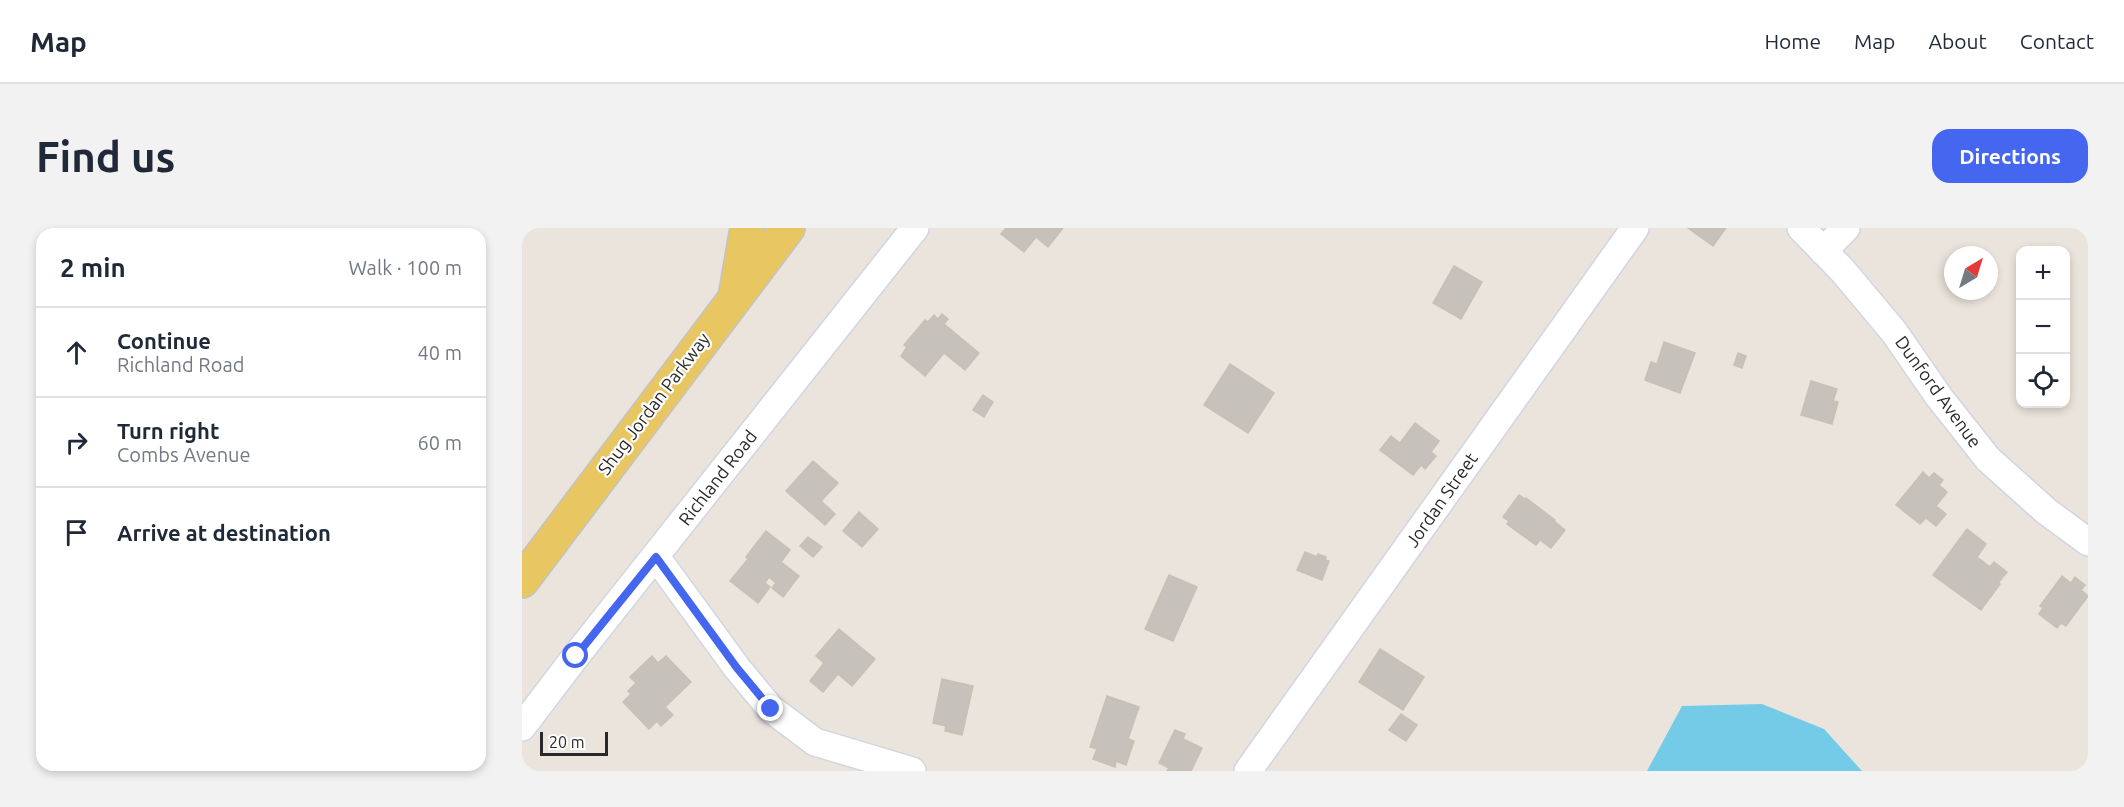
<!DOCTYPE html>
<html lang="en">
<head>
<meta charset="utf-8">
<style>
	:root { --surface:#fff; --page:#f2f2f3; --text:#1f2937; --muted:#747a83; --line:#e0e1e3; --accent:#4567ef }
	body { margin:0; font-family:Ubuntu,sans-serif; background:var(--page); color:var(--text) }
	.controls { position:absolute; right:18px; top:18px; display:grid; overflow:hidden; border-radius:12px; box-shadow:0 3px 9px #0003 }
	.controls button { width:54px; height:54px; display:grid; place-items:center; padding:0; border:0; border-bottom:2px solid var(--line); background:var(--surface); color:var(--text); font:30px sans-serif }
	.compass { position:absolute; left:1422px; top:18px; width:54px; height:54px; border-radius:50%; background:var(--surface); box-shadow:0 3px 9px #0003; rotate:38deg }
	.scale { position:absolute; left:18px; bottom:15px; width:68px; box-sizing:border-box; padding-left:6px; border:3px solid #292929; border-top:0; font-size:16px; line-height:21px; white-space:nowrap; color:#292929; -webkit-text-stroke:4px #fff; paint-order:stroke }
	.stop { position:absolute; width:18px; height:18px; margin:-14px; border:4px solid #4567ef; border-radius:50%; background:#fff }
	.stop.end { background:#4567ef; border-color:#fff; box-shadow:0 2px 6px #0008 }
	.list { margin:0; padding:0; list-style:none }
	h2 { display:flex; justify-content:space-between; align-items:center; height:78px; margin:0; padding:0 24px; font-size:26px }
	h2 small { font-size:20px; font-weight:400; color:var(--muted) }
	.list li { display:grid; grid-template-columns:39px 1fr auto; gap:18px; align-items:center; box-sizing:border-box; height:90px; padding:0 24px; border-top:2px solid var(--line) }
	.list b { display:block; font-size:22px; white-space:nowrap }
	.list p { margin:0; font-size:20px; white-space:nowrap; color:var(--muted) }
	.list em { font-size:20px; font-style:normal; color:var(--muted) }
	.icon { flex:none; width:33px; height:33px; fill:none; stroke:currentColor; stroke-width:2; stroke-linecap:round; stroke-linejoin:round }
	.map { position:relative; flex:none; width:1566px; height:543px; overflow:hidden; border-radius:18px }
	header { display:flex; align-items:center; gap:36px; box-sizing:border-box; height:84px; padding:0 30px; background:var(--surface); border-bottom:2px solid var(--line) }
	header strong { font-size:28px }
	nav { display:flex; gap:33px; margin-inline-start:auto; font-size:21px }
	.intro { display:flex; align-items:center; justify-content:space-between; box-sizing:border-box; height:144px; padding:0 36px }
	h1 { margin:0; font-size:42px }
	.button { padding:15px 27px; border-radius:18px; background:var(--accent); color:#fff; font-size:21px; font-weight:700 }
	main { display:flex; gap:36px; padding:0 36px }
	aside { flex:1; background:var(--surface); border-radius:18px; box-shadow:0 3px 9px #0003 }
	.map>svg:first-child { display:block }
	.water { fill:#74cbe7 }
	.building { fill:#c6c1bb; stroke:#c6c0b6; stroke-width:1.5 }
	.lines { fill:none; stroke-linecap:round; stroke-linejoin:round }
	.minor-casing { stroke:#d1d5e1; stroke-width:30 }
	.primary-casing { stroke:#c3c3c3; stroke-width:36 }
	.minor { stroke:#fff; stroke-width:27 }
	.primary { stroke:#e8c763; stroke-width:33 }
	.route { stroke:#4567ef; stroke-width:8 }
	.labels { text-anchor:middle; stroke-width:4.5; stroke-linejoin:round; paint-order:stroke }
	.street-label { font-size:18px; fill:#292929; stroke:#fff }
</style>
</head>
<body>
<header>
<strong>Map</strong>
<nav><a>Home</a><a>Map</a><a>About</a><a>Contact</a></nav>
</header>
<div class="intro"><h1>Find us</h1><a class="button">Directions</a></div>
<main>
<aside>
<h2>2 min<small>Walk · 100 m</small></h2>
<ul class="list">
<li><svg class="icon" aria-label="ahead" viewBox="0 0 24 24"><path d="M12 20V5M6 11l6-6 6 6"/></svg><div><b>Continue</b><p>Richland Road</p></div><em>40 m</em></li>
<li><svg class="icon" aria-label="right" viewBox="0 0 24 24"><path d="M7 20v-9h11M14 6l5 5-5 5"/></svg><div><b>Turn right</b><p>Combs Avenue</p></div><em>60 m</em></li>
<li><svg class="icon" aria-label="arrive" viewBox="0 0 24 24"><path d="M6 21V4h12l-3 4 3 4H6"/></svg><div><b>Arrive at destination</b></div></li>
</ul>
</aside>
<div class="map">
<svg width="1566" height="543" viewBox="0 0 1566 543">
	<rect width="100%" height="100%" fill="#ebe4dc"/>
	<polygon class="water" points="1240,476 1302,501 1340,543 1125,543 1160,478"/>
	<g class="building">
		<polygon points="484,0 541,0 526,19 514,9 502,24 479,6"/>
		<polygon points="1166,0 1204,0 1191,18"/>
		<polygon points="932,38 960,54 939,91 911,75"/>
		<polygon points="420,86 426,91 422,96 457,125 443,142 422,125 403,148 379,128 385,119 382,117 403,92 406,94 412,87 416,91"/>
		<polygon points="1142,114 1173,125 1158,165 1123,152 1129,134 1135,136"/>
		<polygon points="1216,125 1224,128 1220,140 1212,137"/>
		<polygon points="708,136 752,165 726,205 682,177"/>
		<polygon points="1289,153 1315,161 1311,173 1316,174 1310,196 1279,187"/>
		<polygon points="461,167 471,174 462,189 451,182"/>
		<polygon points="893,195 917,213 909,224 914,228 903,241 899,237 891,247 858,222 869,208 878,215"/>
		<polygon points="291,233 316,255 299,273 313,286 303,297 264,263"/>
		<polygon points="1401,244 1407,250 1412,245 1421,252 1417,257 1425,264 1414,278 1424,286 1414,298 1404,290 1398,296 1374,277"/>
		<polygon points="997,267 1003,271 1004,270 1033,292 1032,293 1043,302 1029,320 1018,312 1014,317 985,296 987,293 981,289"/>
		<polygon points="337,284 356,301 340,319 321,303"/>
		<polygon points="1445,301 1464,316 1455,329 1468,339 1472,334 1485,344 1476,355 1478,356 1459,382 1411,347"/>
		<polygon points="244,303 268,322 259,334 277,348 261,369 250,360 254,355 247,349 243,355 248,359 236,375 208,353 226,331 224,329"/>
		<polygon points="286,309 300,319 291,329 278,318"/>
		<polygon points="783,324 795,329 796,326 804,329 803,332 807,333 800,352 775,342"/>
		<polygon points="647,347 675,359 651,413 623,401"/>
		<polygon points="1540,348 1549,355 1553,349 1563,357 1559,362 1566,368 1544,398 1539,395 1535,400 1517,386 1521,380 1518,378"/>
		<polygon points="317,401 353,431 330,458 316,446 301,464 288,453 302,435 294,428"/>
		<polygon points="858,421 902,449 881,482 837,454"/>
		<polygon points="130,428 136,435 144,428 169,454 143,479 151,487 139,498 135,493 127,501 101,474 109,466 106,463 114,455 108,449"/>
		<polygon points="420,451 451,458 440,507 423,503 424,498 411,495"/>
		<polygon points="585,468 617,479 606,511 612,513 604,537 594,533 593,539 571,531 575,521 568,519"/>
		<polygon points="879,486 895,497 884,513 867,502"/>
		<polygon points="653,502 663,506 661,511 680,520 669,543 645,543 647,540 637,535"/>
	</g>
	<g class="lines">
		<defs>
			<g id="minor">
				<polyline points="1279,0 1321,43 1372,104 1417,169 1466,231 1524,283 1566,314"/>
				<polyline points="1301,23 1324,0"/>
				<polyline points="134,329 215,440 249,481 293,514 390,543"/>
				<polyline points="0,499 54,428 393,0"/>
				<polyline points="726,543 1113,0"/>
			</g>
			<g id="primary">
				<polyline points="214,64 225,0"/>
				<polyline points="0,353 266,0"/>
			</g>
		</defs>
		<use href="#minor" class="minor-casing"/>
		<use href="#primary" class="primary-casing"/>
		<use href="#minor" class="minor"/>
		<use href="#primary" class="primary"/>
	</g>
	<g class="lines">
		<polyline class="route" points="54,428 134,329 215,440 249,481"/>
	</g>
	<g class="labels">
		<g class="street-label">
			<text transform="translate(1416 164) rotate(54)" y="6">Dunford Avenue</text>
			<text transform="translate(132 176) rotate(-53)" y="6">Shug Jordan Parkway</text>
			<text transform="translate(196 250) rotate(-52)" y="6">Richland Road</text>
			<text transform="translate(920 272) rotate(-55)" y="6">Jordan Street</text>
		</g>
	</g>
</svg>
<div class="controls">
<button>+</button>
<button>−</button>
<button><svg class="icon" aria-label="locate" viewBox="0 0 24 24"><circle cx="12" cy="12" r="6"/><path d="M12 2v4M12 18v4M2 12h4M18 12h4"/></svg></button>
</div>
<svg class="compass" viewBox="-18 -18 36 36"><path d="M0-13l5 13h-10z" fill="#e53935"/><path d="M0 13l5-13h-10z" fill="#747a83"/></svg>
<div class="scale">20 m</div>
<div class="stop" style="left:54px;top:428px"></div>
<div class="stop end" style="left:249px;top:481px"></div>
</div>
</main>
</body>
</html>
